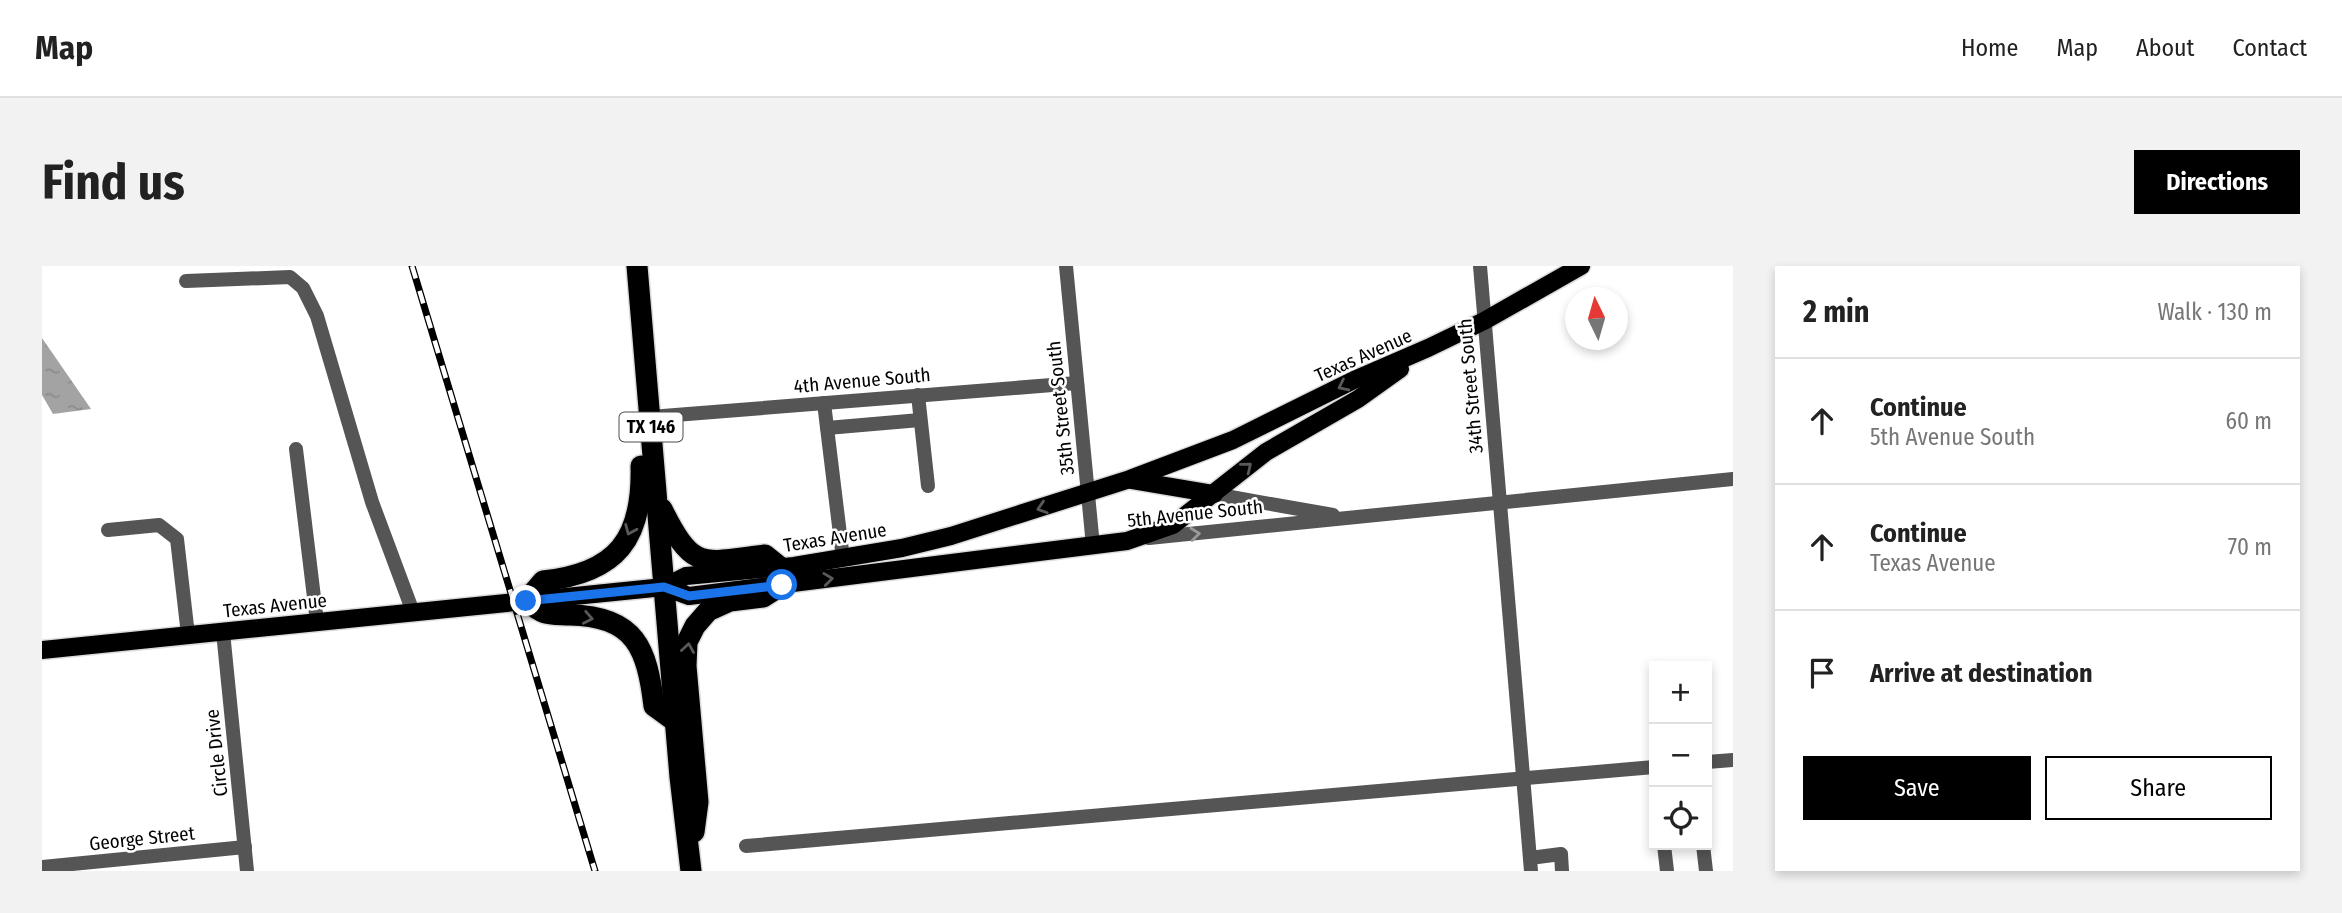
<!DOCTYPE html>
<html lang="en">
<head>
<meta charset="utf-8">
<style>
	:root { --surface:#fff; --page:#f2f2f2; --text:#222; --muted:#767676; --line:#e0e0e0; --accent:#000 }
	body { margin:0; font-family:"Fira Sans Condensed",sans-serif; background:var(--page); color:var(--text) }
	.controls { position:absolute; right:21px; bottom:21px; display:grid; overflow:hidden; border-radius:0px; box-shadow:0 4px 10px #0003 }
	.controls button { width:63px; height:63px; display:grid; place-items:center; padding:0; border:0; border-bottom:2px solid var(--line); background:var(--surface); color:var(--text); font:35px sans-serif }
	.compass { position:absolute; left:1523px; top:21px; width:63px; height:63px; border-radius:50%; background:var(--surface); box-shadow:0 4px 10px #0003; rotate:355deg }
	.stop { position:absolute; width:21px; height:21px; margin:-16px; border:5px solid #1a73e8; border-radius:50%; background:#fff }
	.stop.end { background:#1a73e8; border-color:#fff; box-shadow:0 2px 7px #0008 }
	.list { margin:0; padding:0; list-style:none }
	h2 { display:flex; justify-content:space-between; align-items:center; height:91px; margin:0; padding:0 28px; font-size:30px }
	h2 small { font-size:23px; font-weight:400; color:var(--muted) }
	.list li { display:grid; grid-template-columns:46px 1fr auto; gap:21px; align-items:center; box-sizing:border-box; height:126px; padding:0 28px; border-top:2px solid var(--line) }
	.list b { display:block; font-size:26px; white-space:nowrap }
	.list p { margin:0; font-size:23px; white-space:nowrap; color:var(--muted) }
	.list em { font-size:23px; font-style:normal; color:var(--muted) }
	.actions { display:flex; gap:14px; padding:21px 28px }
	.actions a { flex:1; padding:16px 0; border:2px solid var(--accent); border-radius:0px; text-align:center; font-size:24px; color:var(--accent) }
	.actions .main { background:var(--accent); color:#fff }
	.icon { flex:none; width:38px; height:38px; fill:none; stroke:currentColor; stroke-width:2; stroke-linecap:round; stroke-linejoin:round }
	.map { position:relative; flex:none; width:1691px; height:605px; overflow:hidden; border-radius:0px }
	header { display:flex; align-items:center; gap:42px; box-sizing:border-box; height:98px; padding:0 35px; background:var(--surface); border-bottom:2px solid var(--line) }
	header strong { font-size:33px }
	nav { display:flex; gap:38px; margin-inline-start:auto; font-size:24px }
	.intro { display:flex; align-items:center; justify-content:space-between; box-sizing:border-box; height:168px; padding:0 42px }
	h1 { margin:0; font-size:49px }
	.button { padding:18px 32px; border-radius:0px; background:var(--accent); color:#fff; font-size:24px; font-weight:700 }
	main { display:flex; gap:42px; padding:0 42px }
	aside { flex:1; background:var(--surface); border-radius:0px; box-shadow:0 4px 10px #0003 }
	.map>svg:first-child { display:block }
	.water { fill:url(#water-ripples) }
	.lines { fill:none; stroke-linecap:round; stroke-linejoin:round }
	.major-casing { stroke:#dbdbdb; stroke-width:21 }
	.highway-casing { stroke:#dbdbdb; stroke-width:24 }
	.minor { stroke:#555; stroke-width:14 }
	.major { stroke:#000; stroke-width:18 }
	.highway { stroke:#000; stroke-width:21 }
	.rail-casing { stroke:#000; stroke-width:7 }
	.rail { stroke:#fff; stroke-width:4.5; stroke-dasharray:13; stroke-linecap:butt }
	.oneway { stroke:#595959 }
	.oneway2 { stroke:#999 }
	.route { stroke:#1a73e8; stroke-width:9 }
	.labels { text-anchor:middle; stroke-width:5; stroke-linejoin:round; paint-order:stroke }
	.shield { fill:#fff; stroke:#4c4c4c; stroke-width:2 }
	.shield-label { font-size:18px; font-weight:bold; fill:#000 }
	.street-label { font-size:19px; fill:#000; stroke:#fff }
</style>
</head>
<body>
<header>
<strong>Map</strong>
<nav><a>Home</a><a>Map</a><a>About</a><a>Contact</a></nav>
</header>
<div class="intro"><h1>Find us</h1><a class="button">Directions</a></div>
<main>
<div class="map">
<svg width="1691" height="605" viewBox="0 0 1691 605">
	<defs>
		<pattern id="water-ripples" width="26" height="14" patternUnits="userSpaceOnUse" patternTransform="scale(1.75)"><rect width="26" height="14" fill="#a3a3a3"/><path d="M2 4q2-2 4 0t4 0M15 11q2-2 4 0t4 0" fill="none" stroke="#8b8b8b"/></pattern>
	</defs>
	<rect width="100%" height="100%" fill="#fff"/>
	<polygon class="water" points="0,72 49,143 11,148 0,129"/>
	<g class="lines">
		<defs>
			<g id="major">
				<polyline points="1089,214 1172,228"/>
				<polyline points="622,321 647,330 1085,275 1131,259 1224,186 1316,133 1358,103"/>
				<polyline points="0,384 622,321 644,310 752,300 860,282 909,270 1088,213 1191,174 1312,114 1386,82 1442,55 1539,0"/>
			</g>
			<g id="highway">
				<polyline points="595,0 638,511 649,605"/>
				<path d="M599,200c2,73 -24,107 -98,115l-17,20c20,15 19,13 44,14 66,1 77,34 84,91l22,16"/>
				<path d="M620,243c31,62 39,54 103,46l15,12"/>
				<polyline points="652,566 656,536 644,400 645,376 653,360 666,345 688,335 721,331 740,319"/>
			</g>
		</defs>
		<use href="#major" class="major-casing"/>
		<use href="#highway" class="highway-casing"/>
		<g class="minor">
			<polyline points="1024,0 1051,280"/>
			<polyline points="1438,0 1489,605"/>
			<polyline points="144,15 248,11 261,22 275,50 330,236 371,346"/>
			<polyline points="876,129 886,220"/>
			<polyline points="782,137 801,293"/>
			<polyline points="608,151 1035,117"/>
			<polyline points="785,162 878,154"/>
			<polyline points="254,183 275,356"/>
			<polyline points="1172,228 1291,249"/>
			<polyline points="66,264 117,259 135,273 146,369"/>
			<polyline points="1107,272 1691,213"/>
			<polyline points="181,366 205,605"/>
			<polyline points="1665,496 1691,494"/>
			<polyline points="1622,579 1625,605"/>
			<polyline points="1661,579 1664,605"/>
			<polyline points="704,580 1612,501"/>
			<polyline points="1488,592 1519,588 1520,605"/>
			<polyline points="0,601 203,581"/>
		</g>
		<use href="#major" class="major"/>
		<use href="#highway" class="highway"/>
		<defs>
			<polyline id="rail" points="370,0 553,605"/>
		</defs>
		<use href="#rail" class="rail-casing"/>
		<use href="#rail" class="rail"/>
	</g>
	<defs><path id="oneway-chevron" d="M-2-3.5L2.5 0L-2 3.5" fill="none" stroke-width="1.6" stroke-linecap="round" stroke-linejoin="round" transform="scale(1.75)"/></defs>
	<g class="oneway">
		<use href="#oneway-chevron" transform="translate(1301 120) rotate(154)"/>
		<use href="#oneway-chevron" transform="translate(1205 201) rotate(-39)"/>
		<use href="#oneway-chevron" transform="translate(1000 242) rotate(162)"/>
		<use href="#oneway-chevron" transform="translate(588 264) rotate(113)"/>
		<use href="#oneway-chevron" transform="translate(786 313) rotate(-7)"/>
		<use href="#oneway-chevron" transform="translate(546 352) rotate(11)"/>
		<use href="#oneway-chevron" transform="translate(646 382) rotate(-81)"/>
	</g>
	<use class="oneway2" href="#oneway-chevron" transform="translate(1153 268) rotate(-6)"/>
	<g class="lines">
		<polyline class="route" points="484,335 622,321 647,330 740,319"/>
	</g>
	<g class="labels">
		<rect class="shield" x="577.5" y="146.5" width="63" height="29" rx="5"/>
		<g class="shield-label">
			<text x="609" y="167">TX 146</text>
		</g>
		<g class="street-label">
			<text transform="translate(1321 89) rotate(-24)" y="7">Texas Avenue</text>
			<text transform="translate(820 114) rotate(-5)" y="7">4th Avenue South</text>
			<text transform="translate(1428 120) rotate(-95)" y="7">34th Street South</text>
			<text transform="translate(1018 142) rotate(-96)" y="7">35th Street South</text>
			<text transform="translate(1153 247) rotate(-6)" y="7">5th Avenue South</text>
			<text transform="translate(793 271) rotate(-9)" y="7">Texas Avenue</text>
			<text transform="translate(233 339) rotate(-6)" y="7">Texas Avenue</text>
			<text transform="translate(174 487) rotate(-96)" y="7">Circle Drive</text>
			<text transform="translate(100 572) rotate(-6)" y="7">George Street</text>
		</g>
	</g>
</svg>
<div class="controls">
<button>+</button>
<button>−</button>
<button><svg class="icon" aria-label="locate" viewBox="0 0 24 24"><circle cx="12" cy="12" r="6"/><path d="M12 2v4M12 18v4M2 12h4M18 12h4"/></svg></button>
</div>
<svg class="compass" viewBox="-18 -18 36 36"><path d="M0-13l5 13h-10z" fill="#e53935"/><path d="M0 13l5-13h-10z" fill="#767676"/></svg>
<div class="stop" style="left:740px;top:319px"></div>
<div class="stop end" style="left:484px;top:335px"></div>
</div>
<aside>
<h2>2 min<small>Walk · 130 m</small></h2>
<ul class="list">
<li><svg class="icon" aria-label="ahead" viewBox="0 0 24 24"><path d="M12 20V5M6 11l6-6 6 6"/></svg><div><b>Continue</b><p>5th Avenue South</p></div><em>60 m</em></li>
<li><svg class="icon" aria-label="ahead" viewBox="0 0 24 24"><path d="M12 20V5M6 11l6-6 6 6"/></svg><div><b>Continue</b><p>Texas Avenue</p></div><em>70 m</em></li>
<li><svg class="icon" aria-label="arrive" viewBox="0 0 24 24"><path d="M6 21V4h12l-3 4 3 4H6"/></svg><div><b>Arrive at destination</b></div></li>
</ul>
<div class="actions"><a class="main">Save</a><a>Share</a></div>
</aside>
</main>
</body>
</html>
